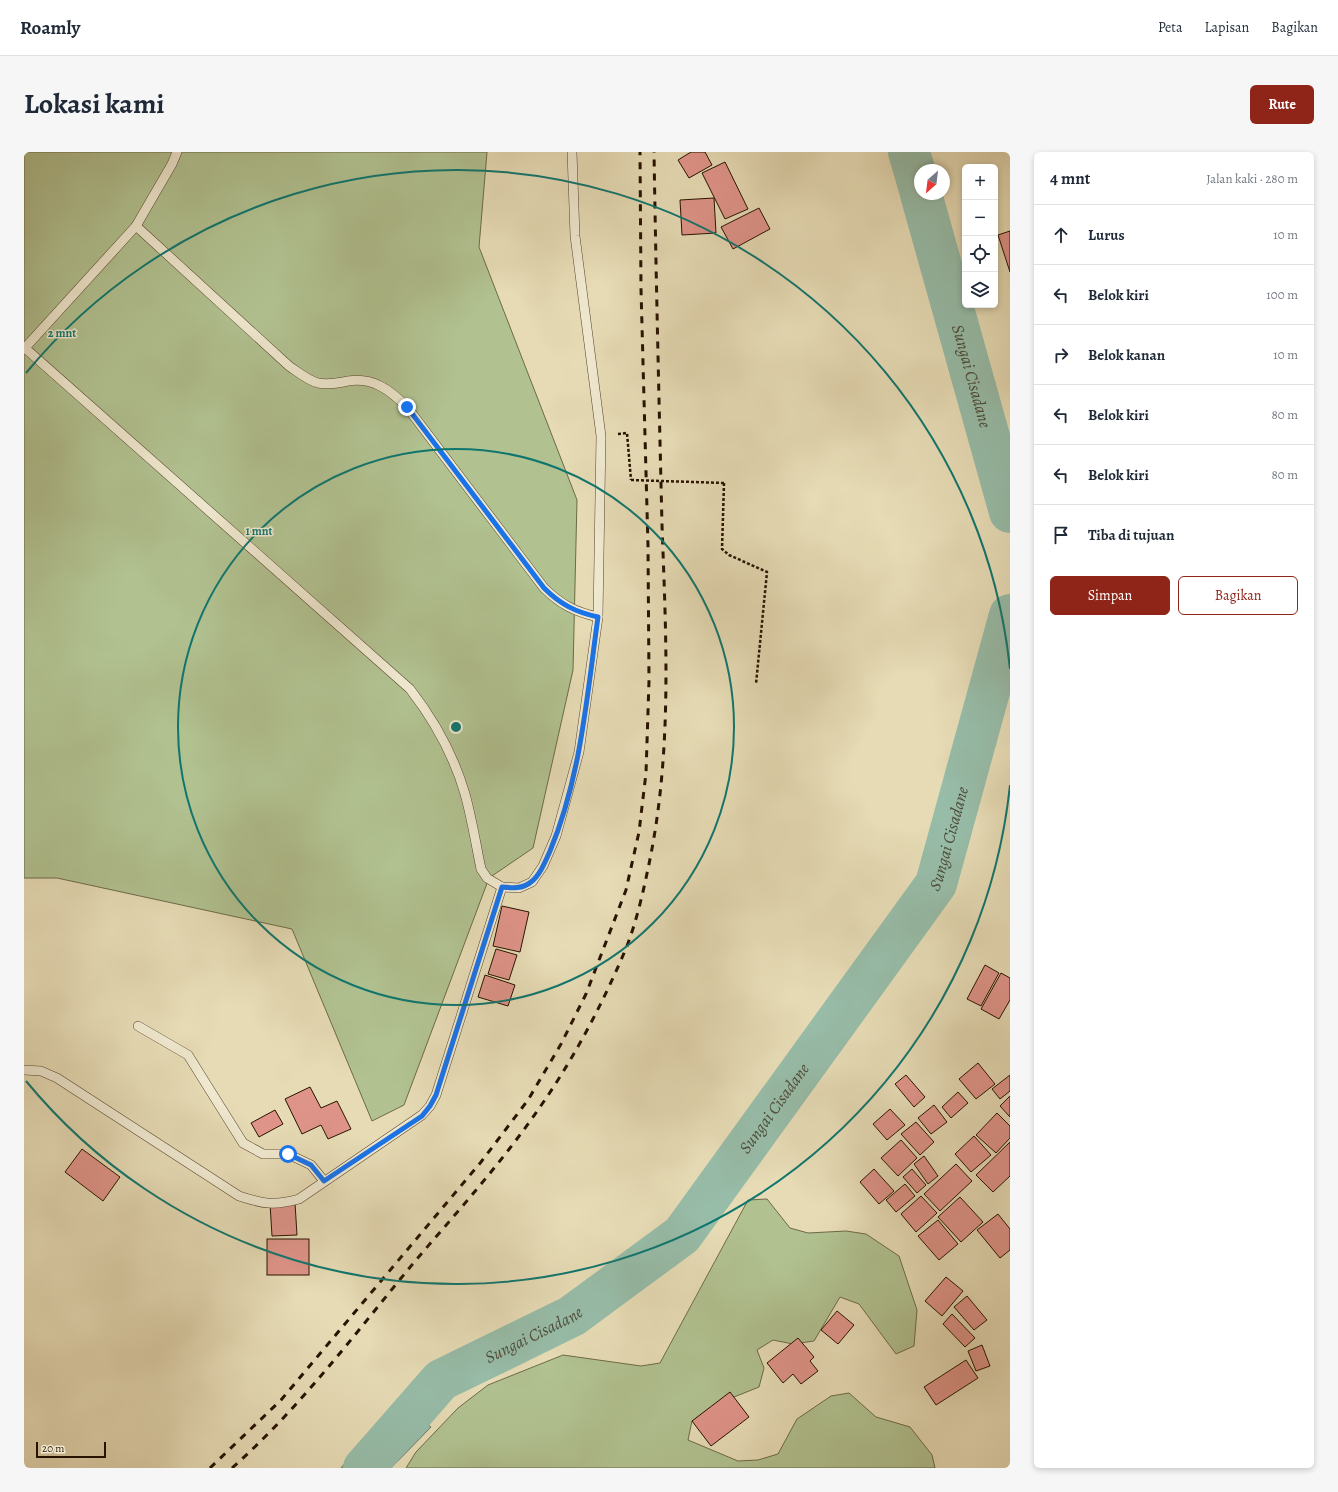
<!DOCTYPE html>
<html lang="id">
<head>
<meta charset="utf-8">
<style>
	:root { --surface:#fff; --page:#f6f6f7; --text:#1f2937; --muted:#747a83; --line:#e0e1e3; --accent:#8f2418 }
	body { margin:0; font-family:Alegreya,serif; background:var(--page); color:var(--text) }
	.controls { position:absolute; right:12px; top:12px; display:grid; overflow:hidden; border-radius:6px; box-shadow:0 2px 6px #0003 }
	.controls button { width:36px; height:36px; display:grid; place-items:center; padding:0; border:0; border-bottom:1px solid var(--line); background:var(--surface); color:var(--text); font:20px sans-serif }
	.compass { position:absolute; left:890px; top:12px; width:36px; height:36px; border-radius:50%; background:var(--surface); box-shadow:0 2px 6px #0003; rotate:208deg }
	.scale { position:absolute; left:12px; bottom:10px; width:70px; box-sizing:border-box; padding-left:4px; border:2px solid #281200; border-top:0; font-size:11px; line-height:14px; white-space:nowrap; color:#281200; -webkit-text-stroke:3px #efe8cf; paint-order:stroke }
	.stop { position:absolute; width:12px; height:12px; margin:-9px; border:3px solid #1a73e8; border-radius:50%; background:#fff }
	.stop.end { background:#1a73e8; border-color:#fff; box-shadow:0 1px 4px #0008 }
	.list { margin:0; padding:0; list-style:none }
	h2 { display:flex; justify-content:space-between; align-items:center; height:52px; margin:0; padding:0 16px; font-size:17px }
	h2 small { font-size:13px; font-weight:400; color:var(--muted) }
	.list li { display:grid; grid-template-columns:26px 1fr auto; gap:12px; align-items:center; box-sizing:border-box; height:60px; padding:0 16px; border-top:1px solid var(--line) }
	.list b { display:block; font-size:15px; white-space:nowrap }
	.list em { font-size:13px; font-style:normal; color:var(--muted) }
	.actions { display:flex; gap:8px; padding:12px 16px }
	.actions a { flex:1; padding:9px 0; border:1px solid var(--accent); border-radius:6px; text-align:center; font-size:14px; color:var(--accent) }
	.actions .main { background:var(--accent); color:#fff }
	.icon { flex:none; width:22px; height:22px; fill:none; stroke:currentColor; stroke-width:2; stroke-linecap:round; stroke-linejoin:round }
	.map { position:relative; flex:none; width:986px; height:1316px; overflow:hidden; border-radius:6px }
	header { display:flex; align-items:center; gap:24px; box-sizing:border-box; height:56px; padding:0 20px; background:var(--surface); border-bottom:1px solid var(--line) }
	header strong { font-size:19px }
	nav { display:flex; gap:22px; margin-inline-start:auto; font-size:14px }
	.intro { display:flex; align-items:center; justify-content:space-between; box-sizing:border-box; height:96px; padding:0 24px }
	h1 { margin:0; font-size:28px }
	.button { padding:10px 18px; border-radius:6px; background:var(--accent); color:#fff; font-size:14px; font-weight:700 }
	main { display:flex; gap:24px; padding:0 24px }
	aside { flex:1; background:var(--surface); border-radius:6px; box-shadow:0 2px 6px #0003 }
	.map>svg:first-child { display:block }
	.green { fill:#b1c190; stroke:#6c6a48 }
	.water { fill:#97bca8; stroke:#6b7865 }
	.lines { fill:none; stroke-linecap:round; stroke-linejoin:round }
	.shore { stroke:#606754; stroke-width:1 }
	.river { stroke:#97bca8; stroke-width:42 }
	.building { fill:#df9489; stroke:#281200 }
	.lane-casing { stroke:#58442d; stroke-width:10 }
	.path { stroke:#281200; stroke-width:2.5; stroke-dasharray:3 2; stroke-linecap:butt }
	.lane { stroke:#efe8cf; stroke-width:9 }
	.rail { stroke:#281200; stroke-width:3; stroke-dasharray:7 7; stroke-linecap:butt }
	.path-bridge { stroke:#281200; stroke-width:2.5; stroke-dasharray:3 2; stroke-linecap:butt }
	.route { stroke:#1a73e8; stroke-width:5 }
	.ring { fill:none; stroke:#0f766e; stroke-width:2 }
	.labels { text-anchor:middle; stroke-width:3; stroke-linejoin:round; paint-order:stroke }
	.water-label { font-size:17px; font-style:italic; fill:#4f4e3b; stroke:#efe8cf }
	.centre { fill:#0f766e; stroke:#efe8cf; stroke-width:2 }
	.ring-label { font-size:12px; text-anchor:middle; font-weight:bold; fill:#0f766e; stroke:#efe8cf; stroke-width:3; stroke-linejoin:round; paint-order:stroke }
</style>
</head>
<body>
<header>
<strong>Roamly</strong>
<nav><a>Peta</a><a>Lapisan</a><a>Bagikan</a></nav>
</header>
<div class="intro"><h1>Lokasi kami</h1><a class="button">Rute</a></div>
<main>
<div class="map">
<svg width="986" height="1316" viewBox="0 0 986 1316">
	<rect width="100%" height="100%" fill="#e6dbb5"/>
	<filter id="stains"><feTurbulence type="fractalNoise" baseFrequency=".005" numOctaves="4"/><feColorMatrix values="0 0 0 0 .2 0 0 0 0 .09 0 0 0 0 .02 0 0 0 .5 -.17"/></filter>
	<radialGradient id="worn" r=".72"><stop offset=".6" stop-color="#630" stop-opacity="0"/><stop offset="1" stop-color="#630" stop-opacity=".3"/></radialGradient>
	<g class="green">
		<polygon points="0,0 463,0 455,95 553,348 549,518 509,696 465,726 380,953 348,969 268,777 33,726 0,726"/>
		<polygon points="743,1047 766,1076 784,1081 822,1079 842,1082 875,1104 893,1158 890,1194 872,1202 835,1152 816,1145 790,1189 769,1192 749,1188 733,1198 740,1216 735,1235 700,1249 668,1269 664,1288 714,1309 734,1308 754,1302 773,1267 807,1244 825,1241 852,1265 886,1275 908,1303 911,1316 382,1316 392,1300 434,1256 464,1233 539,1203 617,1214 636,1211 724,1048"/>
	</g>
	<polygon class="water" points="375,1252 407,1275 367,1316 317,1316 333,1296 366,1265"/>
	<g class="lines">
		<g class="shore">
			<polyline points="322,1316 336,1298 377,1258 400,1276 365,1312 364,1316"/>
			<polyline points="329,1316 340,1302 378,1266 392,1275 392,1277 362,1308 359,1316"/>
			<polyline points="336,1316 344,1306 378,1274 380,1274 383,1278 356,1305 353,1316"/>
		</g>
		<g class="river">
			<polyline points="885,0 896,38"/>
			<path id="s1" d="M897,42l89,318"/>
			<path id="s2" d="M340,1316l77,-88 131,-64 110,-81 254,-351 74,-269"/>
		</g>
	</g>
	<g class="building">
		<polygon points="667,0 681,0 688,13 665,26 654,8"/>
		<polygon points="701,10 724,57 701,67 678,21"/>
		<polygon points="690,46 692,81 658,83 656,48"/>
		<polygon points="735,56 746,77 709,97 697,75"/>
		<polygon points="986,79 986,120 974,83"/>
		<polygon points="478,754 505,760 496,800 469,794"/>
		<polygon points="472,797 493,803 485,828 464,822"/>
		<polygon points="961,813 975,821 957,854 943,847"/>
		<polygon points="977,821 986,826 986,848 975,867 957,857"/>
		<polygon points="461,823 491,833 484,854 454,845"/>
		<polygon points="954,911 971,932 952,947 935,927"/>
		<polygon points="882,923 901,945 890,955 871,932"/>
		<polygon points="986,923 986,939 976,947 968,937"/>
		<polygon points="286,935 297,956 313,949 327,977 304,987 297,973 278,982 261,947"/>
		<polygon points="934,940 944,951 927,966 918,955"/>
		<polygon points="986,944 986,965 976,954"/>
		<polygon points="910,953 923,970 907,982 894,966"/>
		<polygon points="866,957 881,973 863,988 849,972"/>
		<polygon points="251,958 259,972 235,985 227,971"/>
		<polygon points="973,961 986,974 986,986 972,1001 952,983"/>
		<polygon points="892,970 910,990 896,1003 877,982"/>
		<polygon points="950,984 967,1003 947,1020 931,1002"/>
		<polygon points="877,988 893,1006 874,1024 857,1006"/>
		<polygon points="986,990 986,1024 969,1040 952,1023"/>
		<polygon points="58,997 96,1025 79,1049 41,1020"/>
		<polygon points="900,1004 914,1024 904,1032 890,1012"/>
		<polygon points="932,1012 948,1029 916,1059 900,1042"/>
		<polygon points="850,1017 870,1039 855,1052 836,1030"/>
		<polygon points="888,1017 902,1033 893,1041 879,1025"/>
		<polygon points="881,1032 891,1044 872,1060 862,1048"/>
		<polygon points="897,1044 913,1061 892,1080 877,1062"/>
		<polygon points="936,1045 959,1070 937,1090 914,1065"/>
		<polygon points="271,1051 273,1083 248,1084 246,1052"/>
		<polygon points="974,1062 986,1077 986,1098 976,1106 953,1078"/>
		<polygon points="914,1068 934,1092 915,1108 894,1084"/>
		<rect x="243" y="1087" width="42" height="36"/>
		<polygon points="922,1125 939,1139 918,1164 901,1149"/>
		<polygon points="943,1144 963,1168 950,1178 930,1155"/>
		<polygon points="813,1159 830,1173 814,1192 797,1178"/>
		<polygon points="928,1162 951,1186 941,1195 919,1172"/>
		<polygon points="774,1186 790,1205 786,1209 794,1219 777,1232 769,1222 759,1231 743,1211"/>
		<polygon points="958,1193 966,1214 952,1219 944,1199"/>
		<polygon points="942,1208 954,1226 912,1253 900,1235"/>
		<polygon points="706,1240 725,1265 687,1294 668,1269"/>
	</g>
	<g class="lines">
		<defs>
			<g id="lane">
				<path d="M112,74l153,140c9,6 18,14 29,17 10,2 20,0 30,-2 25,-4 42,9 59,26l137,181c16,16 31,24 54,29"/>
				<polyline points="0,197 112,74 148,12 153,0"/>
				<polyline points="478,735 495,736 508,730 519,714 532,684 555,600 574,465 577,284 551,84 548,0"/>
				<polyline points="114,874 164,903 219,991 239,1002 264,1002 287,1013 300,1029"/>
				<path d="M0,918l17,1 16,7 182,118c24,8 35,10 60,3l123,-84 8,-9 6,-11 66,-208 -15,-9 -6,-9c-5,-24 -9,-50 -16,-75 -11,-38 -31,-74 -55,-105l-385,-341"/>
			</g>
		</defs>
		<use href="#lane" class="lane-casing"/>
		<g class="path">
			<polyline points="594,282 603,281 607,328"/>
			<polyline points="700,331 698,397 705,403 743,420 732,532"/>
		</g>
		<use href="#lane" class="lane"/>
		<g class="rail">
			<polyline points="186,1316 257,1248 457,1010 504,948 537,892 562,842 602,738 615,680 622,621 625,529 624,394 617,137 616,0"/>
			<path d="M208,1316c69,-61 125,-137 184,-208 43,-50 87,-99 124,-153 35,-50 64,-106 87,-161 11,-29 18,-62 24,-92 21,-109 15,-219 11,-329 -3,-124 -6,-249 -8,-373"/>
		</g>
		<polyline class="path-bridge" points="607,328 700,331"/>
	</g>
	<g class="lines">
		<path class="route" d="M264,1002l23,11 13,16 98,-65 8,-10 6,-11 66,-208c10,1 21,2 29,-5 9,-7 14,-20 19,-31 31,-74 37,-156 48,-234 -23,-5 -38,-13 -54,-29l-137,-181"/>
	</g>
	<g class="ring">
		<circle cx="432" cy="575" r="278"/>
		<path d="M986 633A557 557 0 0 1 2 929M2 221A557 557 0 0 1 986 517"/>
	</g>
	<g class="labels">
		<g class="water-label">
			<text dy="6" stroke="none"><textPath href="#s1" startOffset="189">Sungai Cisadane</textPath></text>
			<text dy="6" stroke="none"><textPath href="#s2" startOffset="880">Sungai Cisadane</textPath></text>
			<text dy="6" stroke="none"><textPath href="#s2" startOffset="556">Sungai Cisadane</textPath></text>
			<text dy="6" stroke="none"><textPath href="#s2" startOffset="220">Sungai Cisadane</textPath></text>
		</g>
	</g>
	<circle cx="432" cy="575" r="6" class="centre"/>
	<g class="ring-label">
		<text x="38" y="185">2 mnt</text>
		<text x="235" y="383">1 mnt</text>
	</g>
	<rect width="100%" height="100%" filter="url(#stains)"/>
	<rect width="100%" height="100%" fill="url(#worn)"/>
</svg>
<div class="controls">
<button>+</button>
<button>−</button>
<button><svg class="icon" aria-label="locate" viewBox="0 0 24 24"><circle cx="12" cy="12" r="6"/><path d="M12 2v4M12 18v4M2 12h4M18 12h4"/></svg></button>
<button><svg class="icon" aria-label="layers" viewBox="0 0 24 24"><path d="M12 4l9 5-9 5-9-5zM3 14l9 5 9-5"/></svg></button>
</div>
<svg class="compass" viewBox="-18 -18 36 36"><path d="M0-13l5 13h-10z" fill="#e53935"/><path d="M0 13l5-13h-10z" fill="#747a83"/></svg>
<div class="scale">20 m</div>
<div class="stop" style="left:264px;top:1002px"></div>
<div class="stop end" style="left:383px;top:255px"></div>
</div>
<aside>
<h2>4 mnt<small>Jalan kaki · 280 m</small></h2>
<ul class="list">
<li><svg class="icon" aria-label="ahead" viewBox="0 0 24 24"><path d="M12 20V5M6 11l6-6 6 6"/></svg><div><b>Lurus</b></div><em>10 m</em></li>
<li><svg class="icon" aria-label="left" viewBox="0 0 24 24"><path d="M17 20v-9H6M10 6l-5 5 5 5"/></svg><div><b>Belok kiri</b></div><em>100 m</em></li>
<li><svg class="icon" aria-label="right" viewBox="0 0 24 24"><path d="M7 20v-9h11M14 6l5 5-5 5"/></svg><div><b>Belok kanan</b></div><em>10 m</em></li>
<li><svg class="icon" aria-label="left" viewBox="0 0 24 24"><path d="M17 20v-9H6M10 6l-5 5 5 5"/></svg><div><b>Belok kiri</b></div><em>80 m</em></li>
<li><svg class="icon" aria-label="left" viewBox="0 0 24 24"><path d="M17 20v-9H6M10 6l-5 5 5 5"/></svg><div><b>Belok kiri</b></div><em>80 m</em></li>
<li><svg class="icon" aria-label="arrive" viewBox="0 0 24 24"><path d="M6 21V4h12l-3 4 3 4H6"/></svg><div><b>Tiba di tujuan</b></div></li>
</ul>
<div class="actions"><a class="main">Simpan</a><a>Bagikan</a></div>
</aside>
</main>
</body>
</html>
